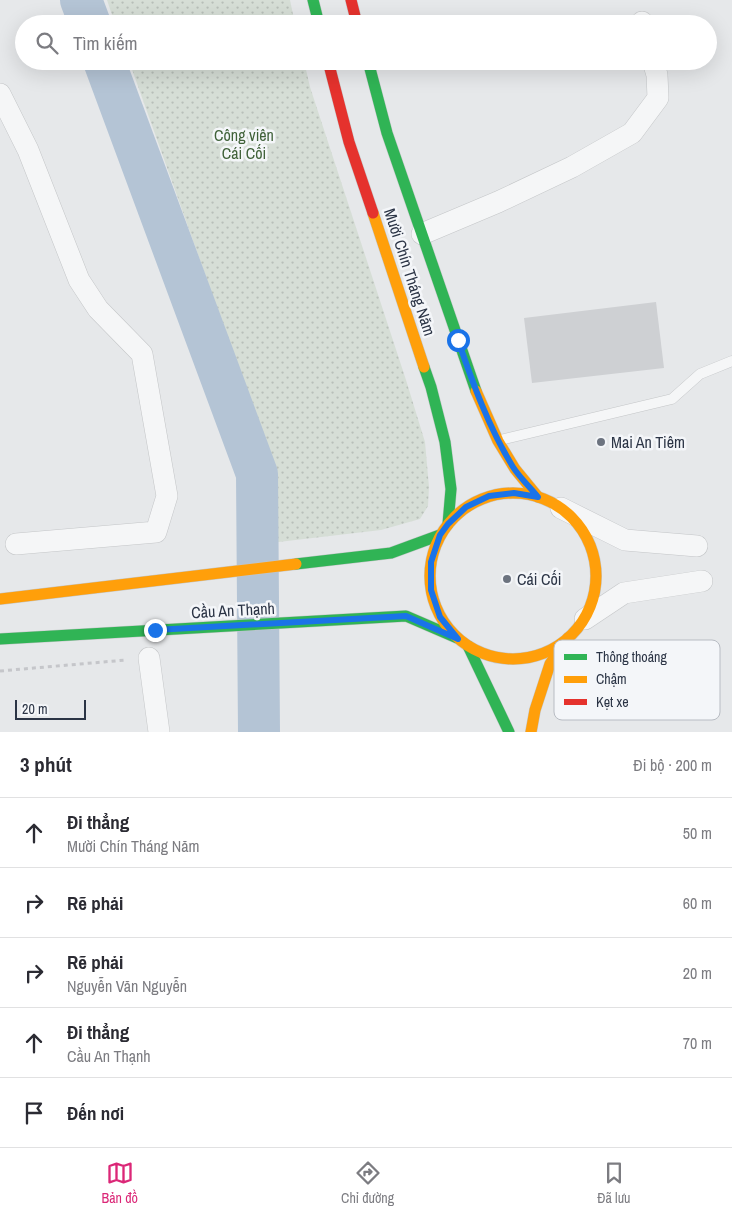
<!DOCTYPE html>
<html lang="vi">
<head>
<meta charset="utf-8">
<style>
	:root { --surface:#fff; --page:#f7f7f7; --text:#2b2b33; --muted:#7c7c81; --line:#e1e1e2; --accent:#db2777 }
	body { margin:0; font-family:"Archivo Narrow",sans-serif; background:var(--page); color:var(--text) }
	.scale { position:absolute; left:15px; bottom:12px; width:71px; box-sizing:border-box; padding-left:5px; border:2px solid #2b3445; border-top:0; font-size:14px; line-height:18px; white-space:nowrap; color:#2b3445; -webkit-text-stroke:4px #f4f6f9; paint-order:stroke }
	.stop { position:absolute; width:15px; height:15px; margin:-11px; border:4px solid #1a73e8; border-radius:50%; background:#fff }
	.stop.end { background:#1a73e8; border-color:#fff; box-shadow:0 1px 5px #0008 }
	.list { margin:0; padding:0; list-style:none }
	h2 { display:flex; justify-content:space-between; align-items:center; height:65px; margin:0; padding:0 20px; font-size:21px }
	h2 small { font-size:16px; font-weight:400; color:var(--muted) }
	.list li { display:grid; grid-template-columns:32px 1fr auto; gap:15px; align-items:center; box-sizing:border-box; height:70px; padding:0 20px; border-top:1px solid var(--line) }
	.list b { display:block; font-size:19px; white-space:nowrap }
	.list p { margin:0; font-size:16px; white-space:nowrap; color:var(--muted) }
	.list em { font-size:16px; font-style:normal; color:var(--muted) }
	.icon { flex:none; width:28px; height:28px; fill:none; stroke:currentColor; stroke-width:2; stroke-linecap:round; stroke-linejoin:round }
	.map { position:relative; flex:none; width:732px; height:732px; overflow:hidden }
	.search { position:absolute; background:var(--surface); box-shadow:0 5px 20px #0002; left:15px; right:15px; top:15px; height:55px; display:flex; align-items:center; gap:12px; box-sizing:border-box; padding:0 18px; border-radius:28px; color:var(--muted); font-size:19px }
	.sheet { height:415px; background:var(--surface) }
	nav { display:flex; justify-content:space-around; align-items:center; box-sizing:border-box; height:70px; border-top:1px solid var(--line); background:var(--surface); font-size:14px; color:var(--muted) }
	nav a { display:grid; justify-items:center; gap:2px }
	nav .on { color:var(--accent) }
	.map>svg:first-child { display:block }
	.park { fill:url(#park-dots) }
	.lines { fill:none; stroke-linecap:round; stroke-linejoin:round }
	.river { stroke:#b4c4d5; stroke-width:42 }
	.building { fill:#ced0d3 }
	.lane-casing { stroke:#c4c6c8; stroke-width:11 }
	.street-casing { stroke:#c4c6c8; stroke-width:22 }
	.fast-casing { stroke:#c4c6c8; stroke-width:12 }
	.slow-casing { stroke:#c4c6c8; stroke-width:12 }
	.jam-casing { stroke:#c4c6c8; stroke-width:12 }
	.path { stroke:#c5c6ca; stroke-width:3; stroke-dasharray:4 4; stroke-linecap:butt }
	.lane { stroke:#f5f6f7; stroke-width:10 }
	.street { stroke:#f5f6f7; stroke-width:21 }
	.fast { stroke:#30b455; stroke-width:11 }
	.slow { stroke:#ff9f0a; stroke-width:11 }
	.jam { stroke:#e5322d; stroke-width:11 }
	.route { stroke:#1a73e8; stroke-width:6 }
	.poi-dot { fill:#6c737f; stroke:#f4f6f9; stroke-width:2 }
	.labels { text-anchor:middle; stroke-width:5; stroke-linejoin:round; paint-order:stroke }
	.park-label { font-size:16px; fill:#3f6138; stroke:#f4f6f9 }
	.street-label { font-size:16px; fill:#2b3445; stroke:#f4f6f9 }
	.poi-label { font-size:16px; fill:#2b3445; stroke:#f4f6f9; text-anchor:start }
	.key { fill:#f4f6f9; stroke:#b8bcc3; stroke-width:1 }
	.key-label { font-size:14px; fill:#2b3445 }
</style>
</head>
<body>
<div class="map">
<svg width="732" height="732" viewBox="0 0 732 732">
	<defs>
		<pattern id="park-dots" width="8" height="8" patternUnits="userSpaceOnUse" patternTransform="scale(1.25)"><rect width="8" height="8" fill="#d6ded6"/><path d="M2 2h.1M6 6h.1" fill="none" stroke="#b8bfb9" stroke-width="1.8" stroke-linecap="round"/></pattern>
	</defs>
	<rect width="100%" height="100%" fill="#e6e8ea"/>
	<g class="park">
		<polygon points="107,0 290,0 295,24 115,24"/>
		<polygon points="129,61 304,61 310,87 406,380 425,442 429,487 428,506 420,519 381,530 270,543 273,465"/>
	</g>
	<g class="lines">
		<g class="river">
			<polyline points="81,0 90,24"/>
			<polyline points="104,61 257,474 259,732"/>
		</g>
	</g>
	<polygon class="building" points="656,302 664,368 532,383 524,318"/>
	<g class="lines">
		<defs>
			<polyline id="lane" points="500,440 672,399 700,374 732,361"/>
			<g id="street">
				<polyline points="642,22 642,24"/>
				<polyline points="0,94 28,150 79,280 98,309 142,354 167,496 156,532 16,544"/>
				<polyline points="422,234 498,202 572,167 632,133 658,98 657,75 653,61"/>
				<polyline points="561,508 625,540 697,546"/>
				<polyline points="585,619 624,593 702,581"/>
				<polyline points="149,658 159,732"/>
			</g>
			<g id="fast">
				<polyline points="313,0 319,24"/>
				<polyline points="368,61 387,133 476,391"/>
				<polyline points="424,367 431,387 445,442 451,489 448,524"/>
				<polyline points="296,564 391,553 440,535"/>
				<polyline points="0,639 406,616 457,638"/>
				<polyline points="468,646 509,732"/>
			</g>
			<g id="slow">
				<polyline points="373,213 424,367"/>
				<polyline points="476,391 498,441 515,469 538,497"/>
				<circle cx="513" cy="576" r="83"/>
				<polyline points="0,599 296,564"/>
				<polyline points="531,732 535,710 550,664 568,638"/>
			</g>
			<g id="jam">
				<polyline points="351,0 357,24"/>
				<polyline points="328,61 349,142 373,213"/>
			</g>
		</defs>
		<use href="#lane" class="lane-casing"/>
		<use href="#street" class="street-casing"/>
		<use href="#fast" class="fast-casing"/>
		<use href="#slow" class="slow-casing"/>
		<use href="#jam" class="jam-casing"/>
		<polyline class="path" points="0,671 126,660"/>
		<use href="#lane" class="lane"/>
		<use href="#street" class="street"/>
		<use href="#fast" class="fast"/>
		<use href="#slow" class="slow"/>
		<use href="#jam" class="jam"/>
	</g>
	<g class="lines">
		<path class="route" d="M155,630l251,-14 52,23 -18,-22 -9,-27v-28l9,-27 8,-11 18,-17 23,-11 25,-3 24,4c-8,-10 -18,-19 -25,-30 -24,-39 -40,-83 -55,-127"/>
	</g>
	<g class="poi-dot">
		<circle cx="601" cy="442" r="5"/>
		<circle cx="507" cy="579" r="5"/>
	</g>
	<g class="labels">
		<g class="park-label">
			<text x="244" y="141">Công viên<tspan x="244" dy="18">Cái Cối</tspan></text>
		</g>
		<g class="street-label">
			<text transform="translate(410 272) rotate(72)" y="6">Mười Chín Tháng Năm</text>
			<text transform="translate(233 610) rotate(-3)" y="6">Cầu An Thạnh</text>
		</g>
		<g class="poi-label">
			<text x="611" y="448">Mai An Tiêm</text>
			<text x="517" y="585">Cái Cối</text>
		</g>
	</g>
	<rect x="554" y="640" width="166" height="80" rx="8" class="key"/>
	<rect x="564" y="654" width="23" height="6" fill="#30b455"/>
	<rect x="564" y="676" width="23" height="7" fill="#ff9f0a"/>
	<rect x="564" y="699" width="23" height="6" fill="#e5322d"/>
	<g class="key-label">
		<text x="596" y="662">Thông thoáng</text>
		<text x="596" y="684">Chậm</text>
		<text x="596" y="707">Kẹt xe</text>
	</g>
</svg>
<div class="scale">20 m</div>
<div class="stop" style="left:458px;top:340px"></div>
<div class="stop end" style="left:155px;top:630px"></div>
<div class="search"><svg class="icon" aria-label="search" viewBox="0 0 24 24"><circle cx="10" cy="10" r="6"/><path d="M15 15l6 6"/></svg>Tìm kiếm</div>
</div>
<section class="sheet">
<h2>3 phút<small>Đi bộ · 200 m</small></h2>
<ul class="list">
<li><svg class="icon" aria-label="ahead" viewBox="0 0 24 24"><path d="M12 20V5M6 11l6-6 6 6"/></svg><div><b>Đi thẳng</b><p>Mười Chín Tháng Năm</p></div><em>50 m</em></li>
<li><svg class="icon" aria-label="right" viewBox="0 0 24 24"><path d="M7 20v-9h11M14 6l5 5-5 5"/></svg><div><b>Rẽ phải</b></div><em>60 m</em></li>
<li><svg class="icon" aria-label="right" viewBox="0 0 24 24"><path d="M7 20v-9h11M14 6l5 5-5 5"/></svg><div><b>Rẽ phải</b><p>Nguyễn Văn Nguyễn</p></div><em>20 m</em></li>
<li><svg class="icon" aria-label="ahead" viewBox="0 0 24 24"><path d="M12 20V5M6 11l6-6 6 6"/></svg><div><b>Đi thẳng</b><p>Cầu An Thạnh</p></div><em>70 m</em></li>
<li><svg class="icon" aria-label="arrive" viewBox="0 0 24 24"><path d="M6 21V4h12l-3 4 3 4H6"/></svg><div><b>Đến nơi</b></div></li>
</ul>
</section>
<nav>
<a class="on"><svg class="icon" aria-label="map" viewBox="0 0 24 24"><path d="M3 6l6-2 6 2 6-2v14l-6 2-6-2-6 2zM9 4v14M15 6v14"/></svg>Bản đồ</a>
<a><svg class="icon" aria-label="directions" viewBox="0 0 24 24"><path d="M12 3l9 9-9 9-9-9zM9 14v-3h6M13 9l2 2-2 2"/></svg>Chỉ đường</a>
<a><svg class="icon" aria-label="saved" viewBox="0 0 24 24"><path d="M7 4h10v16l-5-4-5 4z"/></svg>Đã lưu</a>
</nav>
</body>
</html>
